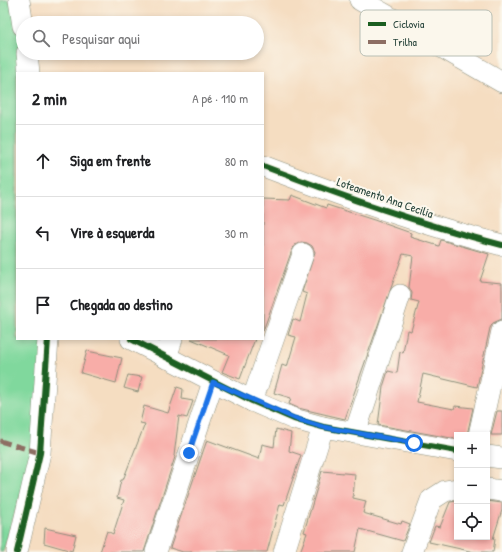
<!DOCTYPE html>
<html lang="pt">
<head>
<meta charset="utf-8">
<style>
	:root { --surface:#fff; --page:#f2f2f2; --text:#202124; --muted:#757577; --line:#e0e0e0 }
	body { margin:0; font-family:"Patrick Hand",sans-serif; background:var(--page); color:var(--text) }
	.controls { position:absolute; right:12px; bottom:12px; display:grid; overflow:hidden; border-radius:0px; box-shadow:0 2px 6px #0003 }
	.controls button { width:36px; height:36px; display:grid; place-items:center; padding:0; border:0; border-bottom:1px solid var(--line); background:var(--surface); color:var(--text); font:20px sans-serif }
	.stop { position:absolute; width:12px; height:12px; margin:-9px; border:3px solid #1a73e8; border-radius:50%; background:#fff }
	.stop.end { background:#1a73e8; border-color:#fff; box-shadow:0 1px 4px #0008 }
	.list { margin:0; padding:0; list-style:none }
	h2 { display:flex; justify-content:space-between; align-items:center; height:52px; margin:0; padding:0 16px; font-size:17px }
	h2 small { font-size:13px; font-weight:400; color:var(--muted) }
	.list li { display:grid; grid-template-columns:26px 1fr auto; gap:12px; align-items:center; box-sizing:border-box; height:72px; padding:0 16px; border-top:1px solid var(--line) }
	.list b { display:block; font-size:15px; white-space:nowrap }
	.list em { font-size:13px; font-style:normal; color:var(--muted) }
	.icon { flex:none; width:22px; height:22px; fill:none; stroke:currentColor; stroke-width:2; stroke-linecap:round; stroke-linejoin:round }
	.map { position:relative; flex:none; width:502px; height:552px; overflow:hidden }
	.search { position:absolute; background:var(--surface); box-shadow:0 2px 6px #0003; left:16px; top:16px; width:248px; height:44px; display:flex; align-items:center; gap:10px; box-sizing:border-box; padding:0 14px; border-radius:22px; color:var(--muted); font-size:15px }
	.panel { position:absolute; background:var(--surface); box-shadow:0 2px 6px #0003; left:16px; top:72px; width:248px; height:268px; border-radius:0px }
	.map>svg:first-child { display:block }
	.green { fill:#80d89d; stroke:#508a68 }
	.building { fill:#f8ada8 }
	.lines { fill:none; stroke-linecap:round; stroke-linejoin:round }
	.minor-casing { stroke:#8a8d7a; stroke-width:22 }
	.minor { stroke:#fff; stroke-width:21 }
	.quiet { stroke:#8d6e63; stroke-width:5; stroke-dasharray:10 5; stroke-linecap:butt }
	.cycleway-casing { stroke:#fbf7ec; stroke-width:8 }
	.cycleway { stroke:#1b5e20; stroke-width:6 }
	.route { stroke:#1a73e8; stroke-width:5 }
	.labels { text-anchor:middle; stroke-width:4; stroke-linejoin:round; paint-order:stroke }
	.street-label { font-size:12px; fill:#1f3d34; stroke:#fbf7ec }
	.key { fill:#fbf7ec; stroke:#b9bfb5; stroke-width:1 }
	.key-label { font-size:11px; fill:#1f3d34 }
</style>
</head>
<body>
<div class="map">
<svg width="502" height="552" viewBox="0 0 502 552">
	<rect width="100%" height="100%" fill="#fbf7ec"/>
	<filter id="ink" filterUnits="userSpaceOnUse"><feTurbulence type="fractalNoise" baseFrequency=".025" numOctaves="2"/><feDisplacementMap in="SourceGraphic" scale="8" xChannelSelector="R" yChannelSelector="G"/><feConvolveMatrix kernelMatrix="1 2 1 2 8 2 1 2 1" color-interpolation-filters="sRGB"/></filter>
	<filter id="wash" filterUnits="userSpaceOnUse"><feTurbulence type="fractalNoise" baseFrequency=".012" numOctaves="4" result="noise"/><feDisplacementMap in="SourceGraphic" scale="16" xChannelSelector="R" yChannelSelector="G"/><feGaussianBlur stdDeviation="0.9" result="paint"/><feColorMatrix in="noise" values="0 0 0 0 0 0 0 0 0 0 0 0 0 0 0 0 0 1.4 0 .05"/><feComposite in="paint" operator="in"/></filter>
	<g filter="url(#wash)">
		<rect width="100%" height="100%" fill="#f5ddc1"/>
		<polygon class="green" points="0,0 19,0 23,26 23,53 29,73 17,73 17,339 48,339 42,439 21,494 3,552 0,552"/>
		<g id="blocks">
			<g class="building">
				<polygon points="292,195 326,208 327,205 374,220 411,233 410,237 439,246 441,240 489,254 480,281 502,283 502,319 493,323 490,328 477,387 423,374 417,402 454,409 455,406 473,408 467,435 457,435 457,439 378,425 383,387 388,371 397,373 400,352 403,353 407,330 411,331 419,302 411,300 412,293 409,287 413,256 403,254 345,419 298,408 289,404 291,398 274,393 282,365 287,367 296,337 288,335 293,319 300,322 307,294 302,292 315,252 312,246 307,243 301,242 295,245 292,250 263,331 263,199 290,200"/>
				<polygon points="191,339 255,339 240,379 222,372 229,355"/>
				<polygon points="87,351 122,358 116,383 81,373"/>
				<polygon points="128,375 142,377 138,392 124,388"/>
				<polygon points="177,387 183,389 182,399 193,401 187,418 179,416 174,456 175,457 144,552 100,552 107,531 113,534 124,500 117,498 121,480 123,480 145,424 140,423 144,406 168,413"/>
				<polygon points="497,411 502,411 502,435 491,435"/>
				<polygon points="276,429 291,433 289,451 301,455 284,505 280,504 267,552 183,552 170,548 207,440 259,459 262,444 274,447"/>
				<polygon points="322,471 355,474 353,498 366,501 363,513 401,524 402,521 410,524 403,541 360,529 355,552 300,552 307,533 304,532"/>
				<polygon points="457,501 457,537 487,537 487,501 502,503 502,510 493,539 495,539 493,552 474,552 429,542 435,526 440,527 450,502"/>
				<polygon points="45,528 76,535 72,551 44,543"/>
			</g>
		</g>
	</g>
	<g filter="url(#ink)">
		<use href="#blocks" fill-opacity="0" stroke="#8a8d7a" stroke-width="1"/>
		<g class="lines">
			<defs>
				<g id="minor">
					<polyline points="19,0 23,26"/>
					<polyline points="360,0 502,82"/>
					<polyline points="27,53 29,73"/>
					<path d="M263,166c79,30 157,58 239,79"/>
					<polyline points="131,339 252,401 294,419 323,427 457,451"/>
					<polyline points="166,358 172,339"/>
					<polyline points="252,401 303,254"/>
					<polyline points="355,433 400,295"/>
					<polyline points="479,435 502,331"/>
					<polyline points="487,456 502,458"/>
					<polyline points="487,489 502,491"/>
					<polyline points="17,552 40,453 48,339"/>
					<polyline points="156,552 213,382"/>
					<polyline points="284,552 323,427"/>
					<polyline points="412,552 431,500 445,491 457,489"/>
				</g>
			</defs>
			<use href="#minor" class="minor-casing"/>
			<use href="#minor" class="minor"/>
			<polyline class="quiet" points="0,441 40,453"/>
			<defs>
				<g id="cycleway">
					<path d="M263,166c79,30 157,58 239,79"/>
					<polyline points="131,339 252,401 294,419 323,427 457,451"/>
					<polyline points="17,552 40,453 48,339"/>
				</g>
			</defs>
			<use href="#cycleway" class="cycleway-casing"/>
			<use href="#cycleway" class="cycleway"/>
		</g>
	</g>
	<g class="lines" filter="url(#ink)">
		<polyline class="route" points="189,453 213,382 294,418 323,427 414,443"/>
	</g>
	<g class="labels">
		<g class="street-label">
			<text transform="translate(385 198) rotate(19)" y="4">Loteamento Ana Cecilia</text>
		</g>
	</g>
	<rect x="360" y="10" width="132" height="46" rx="6" class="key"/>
	<rect x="368" y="22" width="18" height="4" fill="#1b5e20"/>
	<rect x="368" y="40" width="18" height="4" fill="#8d6e63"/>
	<g class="key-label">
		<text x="393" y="28">Ciclovia</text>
		<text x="393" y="46">Trilha</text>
	</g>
</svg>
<div class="controls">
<button>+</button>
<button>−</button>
<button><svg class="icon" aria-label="locate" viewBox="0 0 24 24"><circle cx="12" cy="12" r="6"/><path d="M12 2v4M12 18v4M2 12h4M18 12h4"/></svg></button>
</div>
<div class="stop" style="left:414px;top:443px"></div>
<div class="stop end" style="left:189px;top:453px"></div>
<div class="search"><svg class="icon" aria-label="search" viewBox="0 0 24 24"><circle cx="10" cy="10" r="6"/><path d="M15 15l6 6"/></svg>Pesquisar aqui</div>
<section class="panel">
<h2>2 min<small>A pé · 110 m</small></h2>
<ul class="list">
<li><svg class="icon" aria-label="ahead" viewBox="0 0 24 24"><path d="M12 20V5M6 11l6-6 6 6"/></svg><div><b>Siga em frente</b></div><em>80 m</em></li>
<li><svg class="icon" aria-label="left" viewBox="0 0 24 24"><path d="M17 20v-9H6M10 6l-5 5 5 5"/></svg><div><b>Vire à esquerda</b></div><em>30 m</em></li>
<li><svg class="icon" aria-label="arrive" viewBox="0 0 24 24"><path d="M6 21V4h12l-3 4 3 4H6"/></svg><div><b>Chegada ao destino</b></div></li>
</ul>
</section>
</div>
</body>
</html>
